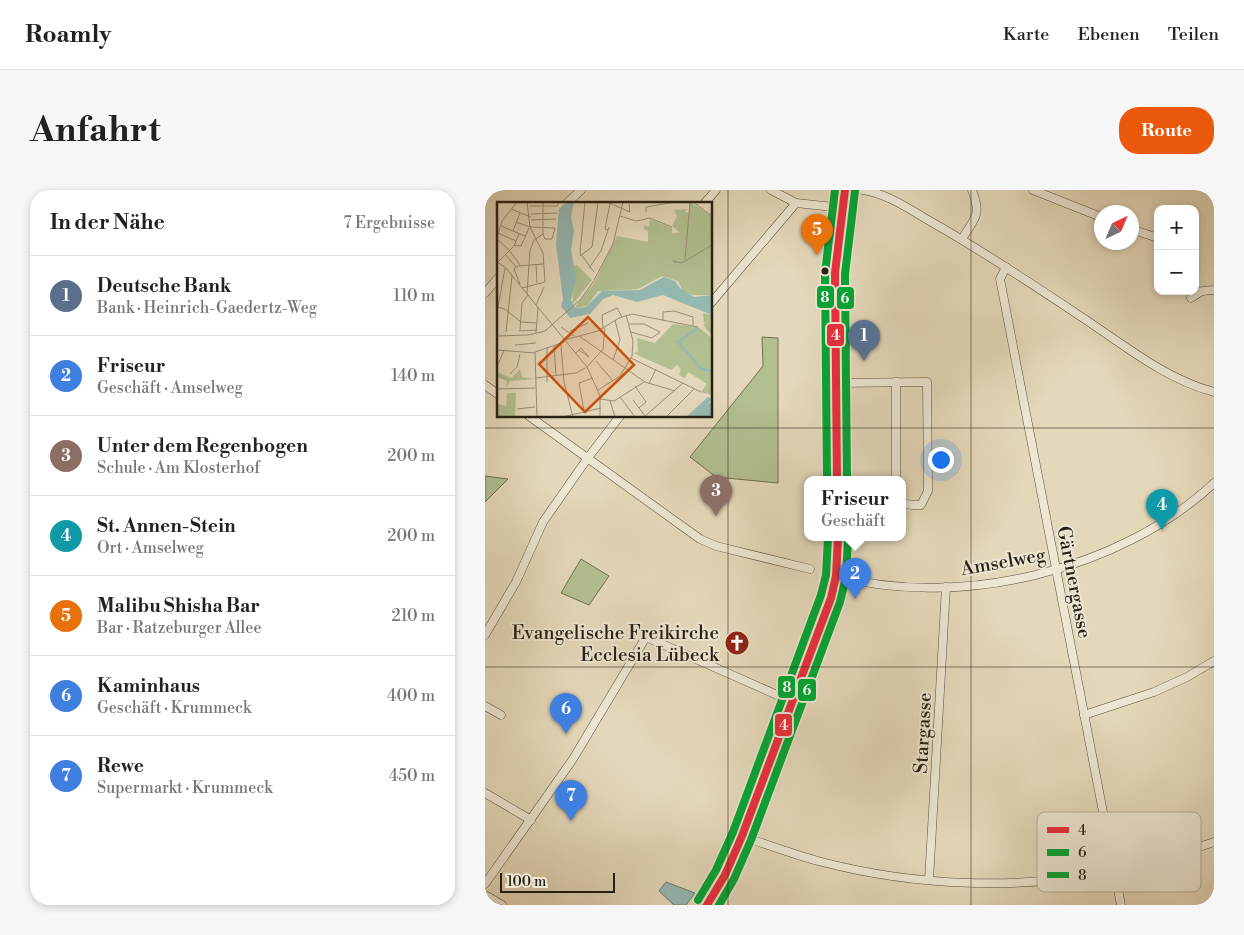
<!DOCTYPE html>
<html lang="de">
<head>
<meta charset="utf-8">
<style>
	:root { --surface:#fff; --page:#f6f6f6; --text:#222; --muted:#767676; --line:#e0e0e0; --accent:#ea580c }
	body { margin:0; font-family:"Libre Bodoni",serif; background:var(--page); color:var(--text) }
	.controls { position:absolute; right:15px; top:15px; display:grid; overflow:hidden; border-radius:10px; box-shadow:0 2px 8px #0003 }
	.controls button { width:45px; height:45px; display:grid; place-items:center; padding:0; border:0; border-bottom:1px solid var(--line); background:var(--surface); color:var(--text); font:25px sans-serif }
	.compass { position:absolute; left:609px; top:15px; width:45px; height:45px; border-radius:50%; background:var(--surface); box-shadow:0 2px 8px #0003; rotate:44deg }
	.scale { position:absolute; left:15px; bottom:12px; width:115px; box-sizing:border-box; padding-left:5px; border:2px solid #292014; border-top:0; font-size:14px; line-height:18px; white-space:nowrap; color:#292014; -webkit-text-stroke:4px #ede6d2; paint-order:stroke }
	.you { position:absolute; left:455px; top:269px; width:18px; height:18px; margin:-12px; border:4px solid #fff; border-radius:50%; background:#1a73e8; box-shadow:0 0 0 8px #1a73e833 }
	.badge { display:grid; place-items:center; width:32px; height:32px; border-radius:50%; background:var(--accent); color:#fff; font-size:16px; font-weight:700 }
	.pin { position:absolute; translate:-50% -41px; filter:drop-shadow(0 1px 2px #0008) }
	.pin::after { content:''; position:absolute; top:26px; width:18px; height:15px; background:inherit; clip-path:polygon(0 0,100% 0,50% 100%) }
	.popup { position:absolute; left:319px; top:286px; width:102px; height:65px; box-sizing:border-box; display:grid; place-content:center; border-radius:10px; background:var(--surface); filter:drop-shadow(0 1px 4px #0005); font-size:16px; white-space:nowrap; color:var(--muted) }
	.popup b { font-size:19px; color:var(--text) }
	.popup::after { content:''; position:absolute; left:50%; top:100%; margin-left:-10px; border:10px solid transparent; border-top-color:var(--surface) }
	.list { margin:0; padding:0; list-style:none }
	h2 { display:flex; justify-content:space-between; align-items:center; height:65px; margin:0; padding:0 20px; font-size:21px }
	h2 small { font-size:16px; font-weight:400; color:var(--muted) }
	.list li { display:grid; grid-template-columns:32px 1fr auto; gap:15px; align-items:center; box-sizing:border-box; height:80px; padding:0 20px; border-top:1px solid var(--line) }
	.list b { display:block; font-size:19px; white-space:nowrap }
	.list p { margin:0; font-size:16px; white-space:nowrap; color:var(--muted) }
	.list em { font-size:16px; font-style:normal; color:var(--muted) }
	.map { position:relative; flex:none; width:729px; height:715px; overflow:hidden; border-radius:20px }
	header { display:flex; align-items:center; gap:30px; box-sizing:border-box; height:70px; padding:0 25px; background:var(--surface); border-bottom:1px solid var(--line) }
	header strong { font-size:24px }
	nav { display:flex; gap:28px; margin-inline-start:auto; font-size:18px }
	.intro { display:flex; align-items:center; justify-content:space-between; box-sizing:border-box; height:120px; padding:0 30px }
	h1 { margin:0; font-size:35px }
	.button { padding:12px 22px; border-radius:20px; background:var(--accent); color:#fff; font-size:18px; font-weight:700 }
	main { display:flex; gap:30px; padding:0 30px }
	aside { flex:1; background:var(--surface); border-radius:20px; box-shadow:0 2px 8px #0003 }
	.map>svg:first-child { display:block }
	.green { fill:#b2bf91; stroke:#6e7052 }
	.water { fill:#95b9b3; stroke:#6a7c73 }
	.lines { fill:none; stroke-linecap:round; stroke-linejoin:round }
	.minor-casing { stroke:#584e3e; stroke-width:9 }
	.secondary-casing { stroke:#292014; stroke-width:13 }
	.minor { stroke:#ede6d2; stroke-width:8 }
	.secondary { stroke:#ede6d2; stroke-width:11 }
	.bus-1-casing { stroke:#ede6d2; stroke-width:11 }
	.bus-2-casing { stroke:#ede6d2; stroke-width:11 }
	.bus-3-casing { stroke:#ede6d2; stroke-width:11 }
	.bus-1 { stroke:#e7303d; stroke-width:8 }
	.bus-2 { stroke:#04a535; stroke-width:8 }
	.bus-3 { stroke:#04a535; stroke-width:8 }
	.grid { fill:none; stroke:#292014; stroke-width:1; stroke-opacity:0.55 }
	.bus-dot { fill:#292014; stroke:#ede6d2; stroke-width:2 }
	.labels { text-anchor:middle; stroke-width:4; stroke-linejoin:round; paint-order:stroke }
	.street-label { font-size:19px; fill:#292014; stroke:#ede6d2 }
	.poi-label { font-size:19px; fill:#292014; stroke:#ede6d2; text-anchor:end }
	.inset-river { fill:none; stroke:#95b9b3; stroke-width:2.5 }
	.inset-road { fill:none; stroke:#998e78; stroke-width:1 }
	.view { fill:#cb500d; fill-opacity:0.15; stroke:#cb500d; stroke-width:2.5 }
	.inset-edge { fill:none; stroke:#292014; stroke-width:2.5 }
	.key { fill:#ede6d2; stroke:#b2ab99; stroke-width:1 }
	.key-label { font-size:14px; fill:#292014 }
	.line-badge { stroke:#ede6d2; stroke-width:2 }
	.badge-label { font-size:14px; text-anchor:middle; font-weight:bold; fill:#fff }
</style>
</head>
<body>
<header>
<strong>Roamly</strong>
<nav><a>Karte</a><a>Ebenen</a><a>Teilen</a></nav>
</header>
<div class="intro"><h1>Anfahrt</h1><a class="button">Route</a></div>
<main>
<aside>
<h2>In der Nähe<small>7 Ergebnisse</small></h2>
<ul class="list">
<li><span class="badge" style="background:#5c6f8a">1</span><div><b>Deutsche Bank</b><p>Bank · Heinrich-Gaedertz-Weg</p></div><em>110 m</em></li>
<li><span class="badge" style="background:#3f7fe0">2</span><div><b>Friseur</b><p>Geschäft · Amselweg</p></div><em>140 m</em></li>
<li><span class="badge" style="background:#8d6e63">3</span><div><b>Unter dem Regenbogen</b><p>Schule · Am Klosterhof</p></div><em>200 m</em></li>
<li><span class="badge" style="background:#0f9aa8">4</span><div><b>St. Annen-Stein</b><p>Ort · Amselweg</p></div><em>200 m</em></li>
<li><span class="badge" style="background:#e8710a">5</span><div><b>Malibu Shisha Bar</b><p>Bar · Ratzeburger Allee</p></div><em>210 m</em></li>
<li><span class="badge" style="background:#3f7fe0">6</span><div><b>Kaminhaus</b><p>Geschäft · Krummeck</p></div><em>400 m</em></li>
<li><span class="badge" style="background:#3f7fe0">7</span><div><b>Rewe</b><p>Supermarkt · Krummeck</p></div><em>450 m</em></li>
</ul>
</aside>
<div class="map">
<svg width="729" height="715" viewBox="0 0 729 715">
	<rect width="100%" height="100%" fill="#e4d8ba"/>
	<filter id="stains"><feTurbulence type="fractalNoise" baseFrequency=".004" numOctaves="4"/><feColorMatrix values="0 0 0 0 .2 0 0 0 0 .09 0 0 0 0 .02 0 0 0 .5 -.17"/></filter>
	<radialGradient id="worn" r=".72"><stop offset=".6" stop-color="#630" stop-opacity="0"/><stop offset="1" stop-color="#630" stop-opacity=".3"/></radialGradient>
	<g class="green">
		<polygon points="277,147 293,148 293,293 231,287 205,267 278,176"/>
		<polygon points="0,286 23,289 0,312"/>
		<polygon points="96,369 124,386 104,415 76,403"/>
	</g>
	<polygon class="water" points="181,692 210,703 201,715 189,715 174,701"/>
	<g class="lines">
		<defs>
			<g id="minor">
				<polyline points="286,0 311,13 358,18"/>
				<path d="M378,0c26,4 49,21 72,34 53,30 103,64 154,98 39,26 79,58 125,70"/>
				<polyline points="548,0 616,27"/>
				<polyline points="81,14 96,0"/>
				<polyline points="219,14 231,0"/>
				<polyline points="646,39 673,48"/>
				<path d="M477,49c13,-22 20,-23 10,-49"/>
				<polyline points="521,77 515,89 636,715"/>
				<polyline points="0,103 14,87"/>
				<polyline points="706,108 717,101 729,100"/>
				<polyline points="226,113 311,13"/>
				<polyline points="350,193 442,192 443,301 436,315 426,315 418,313"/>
				<polyline points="0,195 14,205"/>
				<polyline points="44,226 215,349 231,356 325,379"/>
				<polyline points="411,290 411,192"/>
				<path d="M351,386c123,33 284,-5 378,-93"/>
				<polyline points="0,445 31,392 58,332 102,269 135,226"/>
				<polyline points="0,516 16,525"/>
				<polyline points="599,525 669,502 702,487 729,471"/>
				<polyline points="0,603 46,630"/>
				<path d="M257,646c26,9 53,19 80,26 92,24 200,29 294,8 33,-7 66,-17 98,-28"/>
				<polyline points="444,690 461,397"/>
				<polyline points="0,694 88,569 161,447 308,512"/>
				<polyline points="0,705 17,715"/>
			</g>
			<g id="secondary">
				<polyline points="352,290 350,83 360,0"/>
				<polyline points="222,715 240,685 257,646 346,408 351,386 353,348"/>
			</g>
		</defs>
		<use href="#minor" class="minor-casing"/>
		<use href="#secondary" class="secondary-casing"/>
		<use href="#minor" class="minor"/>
		<use href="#secondary" class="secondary"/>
		<defs>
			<g id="bus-1">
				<polyline points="352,290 350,83 360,0"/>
				<polyline points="222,715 240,685 257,646 346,408 351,386 353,348"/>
			</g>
			<g id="bus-2">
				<polyline points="362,290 360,84 370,1"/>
				<polyline points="234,715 249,689 266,650 355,412 361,387 363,349"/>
			</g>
			<g id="bus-3">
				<polyline points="342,290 340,83 350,0"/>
				<polyline points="213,710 231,680 248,642 336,405 341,385 343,348"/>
			</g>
		</defs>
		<use href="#bus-1" class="bus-1-casing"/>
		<use href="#bus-2" class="bus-2-casing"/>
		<use href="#bus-3" class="bus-3-casing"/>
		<use href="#bus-1" class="bus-1"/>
		<use href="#bus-2" class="bus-2"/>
		<use href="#bus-3" class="bus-3"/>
	</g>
	<path class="grid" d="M243,0v715M486,0v715M0,238h729M0,477h729"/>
	<defs>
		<symbol id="church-disc" viewBox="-11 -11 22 22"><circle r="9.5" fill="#8f2418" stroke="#ede6d2"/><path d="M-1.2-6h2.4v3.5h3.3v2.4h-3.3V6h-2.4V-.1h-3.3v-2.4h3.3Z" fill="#fff"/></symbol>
	</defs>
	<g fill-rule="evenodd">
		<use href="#church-disc" x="238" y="439" width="28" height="28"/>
	</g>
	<circle class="bus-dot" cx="340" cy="81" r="4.5"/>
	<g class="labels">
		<g class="street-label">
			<text transform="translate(518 371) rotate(-10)" y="7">Amselweg</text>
			<text transform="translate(590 392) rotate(79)" y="7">Gärtnergasse</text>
			<text transform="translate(437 543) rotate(-87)" y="7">Stargasse</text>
		</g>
		<g class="poi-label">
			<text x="234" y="449">Evangelische Freikirche<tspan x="234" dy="22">Ecclesia Lübeck</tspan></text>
		</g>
	</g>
	<g transform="translate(12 12)">
		<rect width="215" height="215" fill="#e4d8ba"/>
		<path d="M193,0l22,14v79h-19l-10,-4 -5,-10 -16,-5 -24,13 -40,2 -11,15 -13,2 20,-25 23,-47 31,6v-11l-4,-2v-3h5l1,-7 22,9v5h8l-8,-7 5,-10 -3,-6 14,-1 -4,3 5,1zM80,63l15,15 -20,25 3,-26 -4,-13zM206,111l9,2v21l-9,-11 4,-3 -3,1zM176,122l25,3 14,11v57l-11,-3 6,-8 -19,-12 -3,6 -6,-3 2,-6 -4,-4 -6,5 -38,-17 5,-1 -1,-14 18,5zM23,167l2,8 13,2 -25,2 -4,6 1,-6 -10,-4v-5l15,6zM10,191h9l-1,23 -18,1v-13l9,2z" fill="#b2bf91"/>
		<path d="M70,0h7l-3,15 3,14 -3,19 5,29 -5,21 4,8 11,-1 16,-16 38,-1 24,-13 11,4 5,7 14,9 18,-2v20l-49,-20 -26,7 -24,-7 -10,4 -13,15 -20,4 -9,-12 2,-6 -7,-56 3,-35zM211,195l4,2 -5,6 5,-4v16h-26z" fill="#95b9b3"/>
		<path class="inset-river" d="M201,126l-20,14 24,27 10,2"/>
		<path class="inset-road" d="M88,0l-5,51 14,19M110,0l23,10 -1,-8M196,0l19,14M32,4h28l2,-4M14,7l20,8M149,10v-5l29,-5M34,12l26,-1M123,14l16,5 14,-3 22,9M34,18l25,-1M19,20l14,5 25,1 -3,11h-7l-2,-5M4,24l24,10M111,28l-3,-1 5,-26M16,29l7,-18M1,31l18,8M0,35l5,-16 15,-19M0,37l12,11M17,43l7,1 8,-18M12,48l11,15M8,52l11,13M83,54l12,-9 6,-45M188,58l5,-58M0,60l8,5 82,100 13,29v21M1,60l16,-16 5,-12M179,61l-3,-2 9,2 30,-18M39,62l1,19M92,66l12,-17 8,-24M23,82l-6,-15 4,-3 26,-2M25,86l23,-6 -2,-29 -13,-26 -3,-25M30,92l3,-44 4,-10 9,-6v-32M39,103l8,-18M0,105l8,2 16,13 15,1M1,105l7,-39M166,119v-9l11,-1 19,6v9M132,122h15l16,8 -8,6 -21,-6M64,125l13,9M106,127l-1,-14 15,-7 5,9M23,128l2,-27 6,-8M22,129l17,-1M73,129l18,-8M9,130l6,-56M39,131l2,-26M0,134l31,-1 17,-4 36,-32 12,-17 20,-38 10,-42M82,134l66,46 30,9M67,138l34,-9 21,-13 13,-4 66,13M18,143l21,-2M64,143l3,37 9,35M57,144l2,30M50,145v35M0,148l38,3M78,152l6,-6 8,9 -10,-7M134,156l70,34M116,158l7,-20 -5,-20M99,159l17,20M0,164l7,-15M90,165l16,-18 2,-21M13,172l7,-7 3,-13M39,176l40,-5 9,-5M152,182l7,-15M138,184l11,16 -7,6M0,187l38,-1M101,188l22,-14 12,-20 1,-15 -7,-26M123,195l15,20M103,197l14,2 30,-19M136,198l12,16M113,199l5,16M20,207l18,-2M87,209l-5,-28 14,-5M40,215l-2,-65 29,-10M65,215l39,-9M147,215l39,-34M169,215l28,-28"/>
		<path class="view" d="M91,115l46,48 -49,47 -46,-48z"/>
		<rect width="215" height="215" class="inset-edge"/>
	</g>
	<rect x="552" y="622" width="164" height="80" rx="8" class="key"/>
	<rect x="562" y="637" width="22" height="6" fill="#e7303d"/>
	<rect x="562" y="659" width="22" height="7" fill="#04a535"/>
	<rect x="562" y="682" width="22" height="6" fill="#04a535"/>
	<g class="key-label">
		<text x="593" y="645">4</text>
		<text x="593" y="667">6</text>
		<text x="593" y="690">8</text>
	</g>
	<g class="line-badge">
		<rect x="331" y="95" width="19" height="24" rx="5" fill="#04a535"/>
		<rect x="351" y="96" width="19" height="24" rx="5" fill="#04a535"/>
		<rect x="341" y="133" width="19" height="24" rx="5" fill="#e7303d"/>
		<rect x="292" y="485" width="19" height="24" rx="5" fill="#04a535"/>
		<rect x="312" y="488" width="20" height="24" rx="5" fill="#04a535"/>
		<rect x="289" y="523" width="19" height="24" rx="5" fill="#e7303d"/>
	</g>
	<g class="badge-label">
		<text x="340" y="112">8</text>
		<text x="360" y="113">6</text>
		<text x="351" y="150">4</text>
		<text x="302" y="502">8</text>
		<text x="322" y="505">6</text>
		<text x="299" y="540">4</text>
	</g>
	<rect width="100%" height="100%" filter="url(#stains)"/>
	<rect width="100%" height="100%" fill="url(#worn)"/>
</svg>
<div class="controls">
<button>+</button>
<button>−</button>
</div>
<svg class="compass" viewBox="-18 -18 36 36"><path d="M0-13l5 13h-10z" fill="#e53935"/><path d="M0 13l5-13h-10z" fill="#767676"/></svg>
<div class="scale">100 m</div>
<div class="you"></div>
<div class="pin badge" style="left:379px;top:171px;background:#5c6f8a">1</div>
<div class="pin badge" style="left:370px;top:409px;background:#3f7fe0">2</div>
<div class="popup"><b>Friseur</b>Geschäft</div>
<div class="pin badge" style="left:231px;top:326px;background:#8d6e63">3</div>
<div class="pin badge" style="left:677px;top:340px;background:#0f9aa8">4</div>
<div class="pin badge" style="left:332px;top:65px;background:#e8710a">5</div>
<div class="pin badge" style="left:81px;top:544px;background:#3f7fe0">6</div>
<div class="pin badge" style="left:86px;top:631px;background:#3f7fe0">7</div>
</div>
</main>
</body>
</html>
